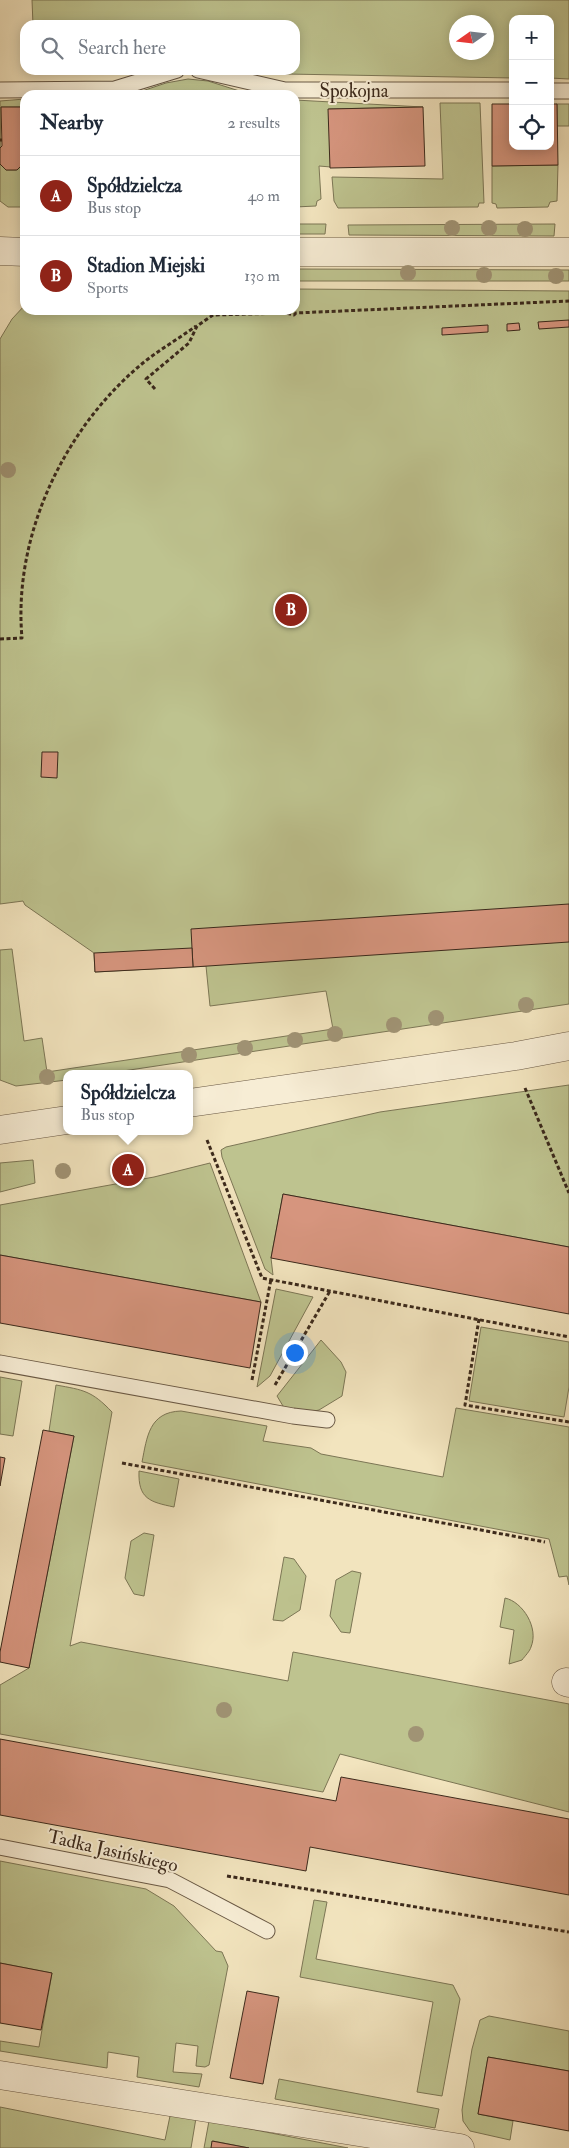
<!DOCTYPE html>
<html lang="en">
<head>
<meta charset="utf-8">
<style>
	:root { --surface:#fff; --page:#f2f2f3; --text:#1f2937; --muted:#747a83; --line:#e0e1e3; --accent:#8f2418 }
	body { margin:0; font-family:"IM FELL Double Pica",serif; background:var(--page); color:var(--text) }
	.controls { position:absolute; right:15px; top:15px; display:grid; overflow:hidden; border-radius:10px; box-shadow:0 2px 12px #0003 }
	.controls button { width:45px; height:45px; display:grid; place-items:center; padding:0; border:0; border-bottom:1px solid var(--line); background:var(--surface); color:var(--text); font:25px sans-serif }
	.compass { position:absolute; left:449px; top:15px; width:45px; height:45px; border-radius:50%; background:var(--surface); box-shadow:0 2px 12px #0003; rotate:256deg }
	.you { position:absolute; left:294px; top:1352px; width:18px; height:18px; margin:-12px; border:4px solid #fff; border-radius:50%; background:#1a73e8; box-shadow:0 0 0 8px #1a73e833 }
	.badge { display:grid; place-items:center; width:32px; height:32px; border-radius:50%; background:var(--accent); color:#fff; font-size:16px; font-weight:700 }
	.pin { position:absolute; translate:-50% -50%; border:2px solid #fff; box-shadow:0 1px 5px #0006 }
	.popup { position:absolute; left:63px; top:1070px; width:130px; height:65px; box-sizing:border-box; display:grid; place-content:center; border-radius:10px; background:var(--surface); filter:drop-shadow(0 1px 4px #0005); font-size:16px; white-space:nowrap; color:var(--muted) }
	.popup b { font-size:19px; color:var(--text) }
	.popup::after { content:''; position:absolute; left:50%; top:100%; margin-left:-10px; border:10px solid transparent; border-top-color:var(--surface) }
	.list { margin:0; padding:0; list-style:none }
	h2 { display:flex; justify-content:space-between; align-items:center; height:65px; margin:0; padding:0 20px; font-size:21px }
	h2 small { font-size:16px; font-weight:400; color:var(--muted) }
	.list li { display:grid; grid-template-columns:32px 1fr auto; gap:15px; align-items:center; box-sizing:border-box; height:80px; padding:0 20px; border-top:1px solid var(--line) }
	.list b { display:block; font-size:19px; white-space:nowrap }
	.list p { margin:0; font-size:16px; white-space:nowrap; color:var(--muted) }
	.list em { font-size:16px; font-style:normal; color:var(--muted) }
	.icon { flex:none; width:28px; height:28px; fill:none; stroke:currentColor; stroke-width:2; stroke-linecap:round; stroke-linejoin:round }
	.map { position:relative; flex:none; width:569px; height:2148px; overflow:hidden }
	.search { position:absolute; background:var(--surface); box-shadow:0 2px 12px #0003; left:20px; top:20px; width:280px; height:55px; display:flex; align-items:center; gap:12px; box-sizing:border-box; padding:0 18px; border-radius:15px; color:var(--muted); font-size:19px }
	.panel { position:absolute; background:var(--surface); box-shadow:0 2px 12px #0003; left:20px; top:90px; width:280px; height:225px; border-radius:15px }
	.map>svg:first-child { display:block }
	.green { fill:#bec38f; stroke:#7c7655; fill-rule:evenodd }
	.building { fill:#d6957e; stroke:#3b291b }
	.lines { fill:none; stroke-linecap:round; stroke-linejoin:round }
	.service-casing { stroke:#695844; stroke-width:17 }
	.minor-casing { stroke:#695844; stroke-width:29 }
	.tertiary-casing { stroke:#695844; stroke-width:29 }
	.path { stroke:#3b291b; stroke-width:3; stroke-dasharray:4 2.5; stroke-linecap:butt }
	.service { stroke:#f7edd5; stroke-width:15 }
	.minor { stroke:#f7edd5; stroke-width:28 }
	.tertiary { stroke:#f7edd5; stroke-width:28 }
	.tree { fill:#a09374 }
	.labels { text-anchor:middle; stroke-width:4; stroke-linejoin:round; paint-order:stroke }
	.street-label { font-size:19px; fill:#3b291b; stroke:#f7edd5 }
</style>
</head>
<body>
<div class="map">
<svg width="569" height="2148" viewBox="0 0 569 2148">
	<rect width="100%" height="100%" fill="#f2e4be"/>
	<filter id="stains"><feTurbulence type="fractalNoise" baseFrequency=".004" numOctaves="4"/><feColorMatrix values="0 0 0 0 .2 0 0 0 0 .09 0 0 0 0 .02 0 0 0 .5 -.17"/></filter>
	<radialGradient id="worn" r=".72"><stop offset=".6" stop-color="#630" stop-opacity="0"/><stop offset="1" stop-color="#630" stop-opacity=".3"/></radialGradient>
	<g class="green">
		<path d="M32,0h537v79l-19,-1v-59h-37v59l-227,-4 -18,-4h27v-45h-262zM456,22h30v30h-30z"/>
		<polygon points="36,70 133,70 119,74 36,72"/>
		<polygon points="188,79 208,81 252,95 130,95 166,83"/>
		<polygon points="25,99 25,107 1,107 0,148 0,101"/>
		<polygon points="295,100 423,107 329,109 331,167 319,166 321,199 317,201 316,206 295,207"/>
		<polygon points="440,103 480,103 484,203 479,203 478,207 338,208 334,201 332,177 443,179"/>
		<rect x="557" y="104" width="12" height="22"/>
		<polygon points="0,164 6,170 16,170 21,166 25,166 25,207 8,207 0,201"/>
		<polygon points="558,165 557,201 550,202 548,207 497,208 496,204 492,203 492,166"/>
		<polygon points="295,224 326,224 325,234 295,234"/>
		<polygon points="555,224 554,236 349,235 348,225"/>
		<polygon points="295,269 569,270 569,281 295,281"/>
		<polygon points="295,289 569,291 569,1004 103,1074 67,1074 67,1080 16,1086 0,1080 0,950 12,949 24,1041 42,1038 47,1072 333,1029 326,991 210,1006 206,966 95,972 94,953 25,905 23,901 0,904 0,339 12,319 25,305 25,310 295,310"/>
		<polygon points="569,1085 569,1247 283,1194 271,1258 273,1275 265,1269 222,1157 221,1150 226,1147 380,1112"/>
		<polygon points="33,1160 35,1183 0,1192 0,1163"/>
		<polygon points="210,1163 261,1302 0,1255 0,1205 154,1177"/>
		<polygon points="276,1289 313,1297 270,1376 257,1387"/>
		<polygon points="481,1327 569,1342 569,1387 564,1417 469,1401"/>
		<polygon points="321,1340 341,1362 346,1372 342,1396 319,1410 293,1416 283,1406 277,1396"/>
		<polygon points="0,1377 22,1381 13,1436 0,1434"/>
		<path d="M56,1385c28,5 36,6 56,27l-42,234 11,-4 207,39 5,-29 276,52v108l-229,-58 -17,38 -323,-58v-49l29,-17 45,-232 -25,-5z"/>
		<path d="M456,1408l113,19v158l-2,-9 -8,1 -10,-38 -407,-77c5,-25 7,-50 39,-51l86,15 -4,15 48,7 10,6 122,23z"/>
		<path d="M139,1471l40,8 -5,28c-24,-5 -36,-8 -35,-36z"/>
		<polygon points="144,1533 154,1535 144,1596 134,1594 125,1578 131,1541"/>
		<polygon points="284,1557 294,1559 306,1576 300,1610 283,1621 273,1620"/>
		<polygon points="352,1571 361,1573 350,1633 341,1632 330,1616 336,1580"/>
		<path d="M505,1598c18,4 34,30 26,49 -1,4 -6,9 -9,13l-13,4 5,-34 -14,-3z"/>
		<polygon points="0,1861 146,1889 174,1906 216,1951 222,1952 228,1966 209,2065 205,2067 196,2066 198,2046 176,2043 173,2072 202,2074 199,2087 137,2077 139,2057 108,2052 107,2068 0,2051 0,2041 39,2047 52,1973 0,1963"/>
		<polygon points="314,1900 327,1902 316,1959 453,1985 460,1999 442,2096 417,2092 433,2002 300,1977"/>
		<polygon points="489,2016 569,2031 569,2071 488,2057 478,2114 513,2121 510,2140 470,2131 463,2121 462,2110 472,2049 480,2020"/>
		<polygon points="279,2079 439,2109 435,2128 275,2099"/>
		<polygon points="0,2107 165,2140 170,2116 196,2118 191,2148 0,2148"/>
		<polygon points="209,2121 348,2148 249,2148 213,2141 211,2148 204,2148"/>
	</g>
	<g class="building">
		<polygon points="492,104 513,104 513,146 550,146 550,104 557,104 558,165 492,166"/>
		<polygon points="1,107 25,107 25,166 21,166 17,170 6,170 0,164 0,148 2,146"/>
		<polygon points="423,107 425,166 330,168 328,109"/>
		<polygon points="569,320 569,327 539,329 538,322"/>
		<polygon points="519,323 520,330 507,331 507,324"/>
		<polygon points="488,325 488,332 442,335 442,328"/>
		<polygon points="42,752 58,752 57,778 41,777"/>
		<polygon points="569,904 569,942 193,967 191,929"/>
		<polygon points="192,948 193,967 95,972 94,953"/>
		<polygon points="283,1194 569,1247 569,1314 271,1258"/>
		<polygon points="0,1255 261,1302 250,1368 0,1323"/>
		<polygon points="43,1430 74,1436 29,1668 0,1662 0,1652"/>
		<polygon points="0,1457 5,1458 0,1486"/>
		<polygon points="0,1739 336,1801 341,1777 569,1819 569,1895 310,1847 306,1871 0,1815"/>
		<polygon points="0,1963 52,1973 41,2030 0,2023"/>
		<polygon points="247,1991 279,1997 263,2084 230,2078"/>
		<polygon points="488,2057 569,2071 569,2131 478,2114"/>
		<polygon points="212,2141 249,2148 211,2148"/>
	</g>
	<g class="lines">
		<defs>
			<g id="service">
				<polyline points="198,70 285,90 513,90"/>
				<polyline points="0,90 115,89 177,70"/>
				<polyline points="550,91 569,91"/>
				<polyline points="0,1363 293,1416 327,1420"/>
				<polyline points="0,1847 170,1880 267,1931"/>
			</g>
			<g id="minor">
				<polyline points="0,251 25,252"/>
				<polyline points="295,252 569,252"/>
				<polyline points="566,1682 569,1683"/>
				<polyline points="0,2075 460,2148"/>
			</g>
			<g id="tertiary">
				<polyline points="189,1103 516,1056 569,1046"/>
				<polyline points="0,1130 67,1120"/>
			</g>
		</defs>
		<use href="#service" class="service-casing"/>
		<use href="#minor" class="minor-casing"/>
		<use href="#tertiary" class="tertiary-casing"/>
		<g class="path">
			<polyline points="0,140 2,140"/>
			<polyline points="155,389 146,379 189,343 197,326 213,315 286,313 294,315 296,313 569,301"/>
			<path d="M0,639l22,-1c-9,-100 40,-205 115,-270 18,-16 40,-28 59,-42"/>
			<polyline points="525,1088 569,1193"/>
			<polyline points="207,1140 262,1278 569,1337"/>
			<polyline points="479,1319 465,1405 569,1422"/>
			<polyline points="252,1380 271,1279"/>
			<polyline points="275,1385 330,1291"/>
			<polyline points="122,1463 545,1542"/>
			<polyline points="227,1876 569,1932"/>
		</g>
		<use href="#service" class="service"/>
		<use href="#minor" class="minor"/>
		<use href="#tertiary" class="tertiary"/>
	</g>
	<g class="tree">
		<circle cx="452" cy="228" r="8"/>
		<circle cx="489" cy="228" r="8"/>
		<circle cx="525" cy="229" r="8"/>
		<circle cx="408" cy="273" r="8"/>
		<circle cx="484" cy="275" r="8"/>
		<circle cx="556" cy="276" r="8"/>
		<circle cx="8" cy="470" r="8"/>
		<circle cx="526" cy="1005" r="8"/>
		<circle cx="436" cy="1018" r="8"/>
		<circle cx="394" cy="1025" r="8"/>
		<circle cx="335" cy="1034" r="8"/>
		<circle cx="295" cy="1040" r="8"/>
		<circle cx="245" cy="1048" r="8"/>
		<circle cx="189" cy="1055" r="8"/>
		<circle cx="47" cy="1077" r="8"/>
		<circle cx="63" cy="1171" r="8"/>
		<circle cx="224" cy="1710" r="8"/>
		<circle cx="416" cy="1734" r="8"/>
	</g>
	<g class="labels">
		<g class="street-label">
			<text x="354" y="97">Spokojna</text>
			<text transform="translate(113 1850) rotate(13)" y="7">Tadka Jasińskiego</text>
		</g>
	</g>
	<rect width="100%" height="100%" filter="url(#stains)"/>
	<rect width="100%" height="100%" fill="url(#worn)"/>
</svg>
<div class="controls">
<button>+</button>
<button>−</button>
<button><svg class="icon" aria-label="locate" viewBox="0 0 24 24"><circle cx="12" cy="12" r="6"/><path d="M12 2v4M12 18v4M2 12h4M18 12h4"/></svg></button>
</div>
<svg class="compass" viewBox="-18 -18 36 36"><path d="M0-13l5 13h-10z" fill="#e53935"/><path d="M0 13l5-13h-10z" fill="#747a83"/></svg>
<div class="you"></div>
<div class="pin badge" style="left:128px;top:1170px">A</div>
<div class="popup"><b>Spółdzielcza</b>Bus stop</div>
<div class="pin badge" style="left:291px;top:610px">B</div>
<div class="search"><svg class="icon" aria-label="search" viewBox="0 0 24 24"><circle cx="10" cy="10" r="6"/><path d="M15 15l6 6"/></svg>Search here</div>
<section class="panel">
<h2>Nearby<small>2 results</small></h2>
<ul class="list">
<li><span class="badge">A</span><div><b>Spółdzielcza</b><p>Bus stop</p></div><em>40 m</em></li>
<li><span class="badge">B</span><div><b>Stadion Miejski</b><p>Sports</p></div><em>130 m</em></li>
</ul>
</section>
</div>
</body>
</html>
